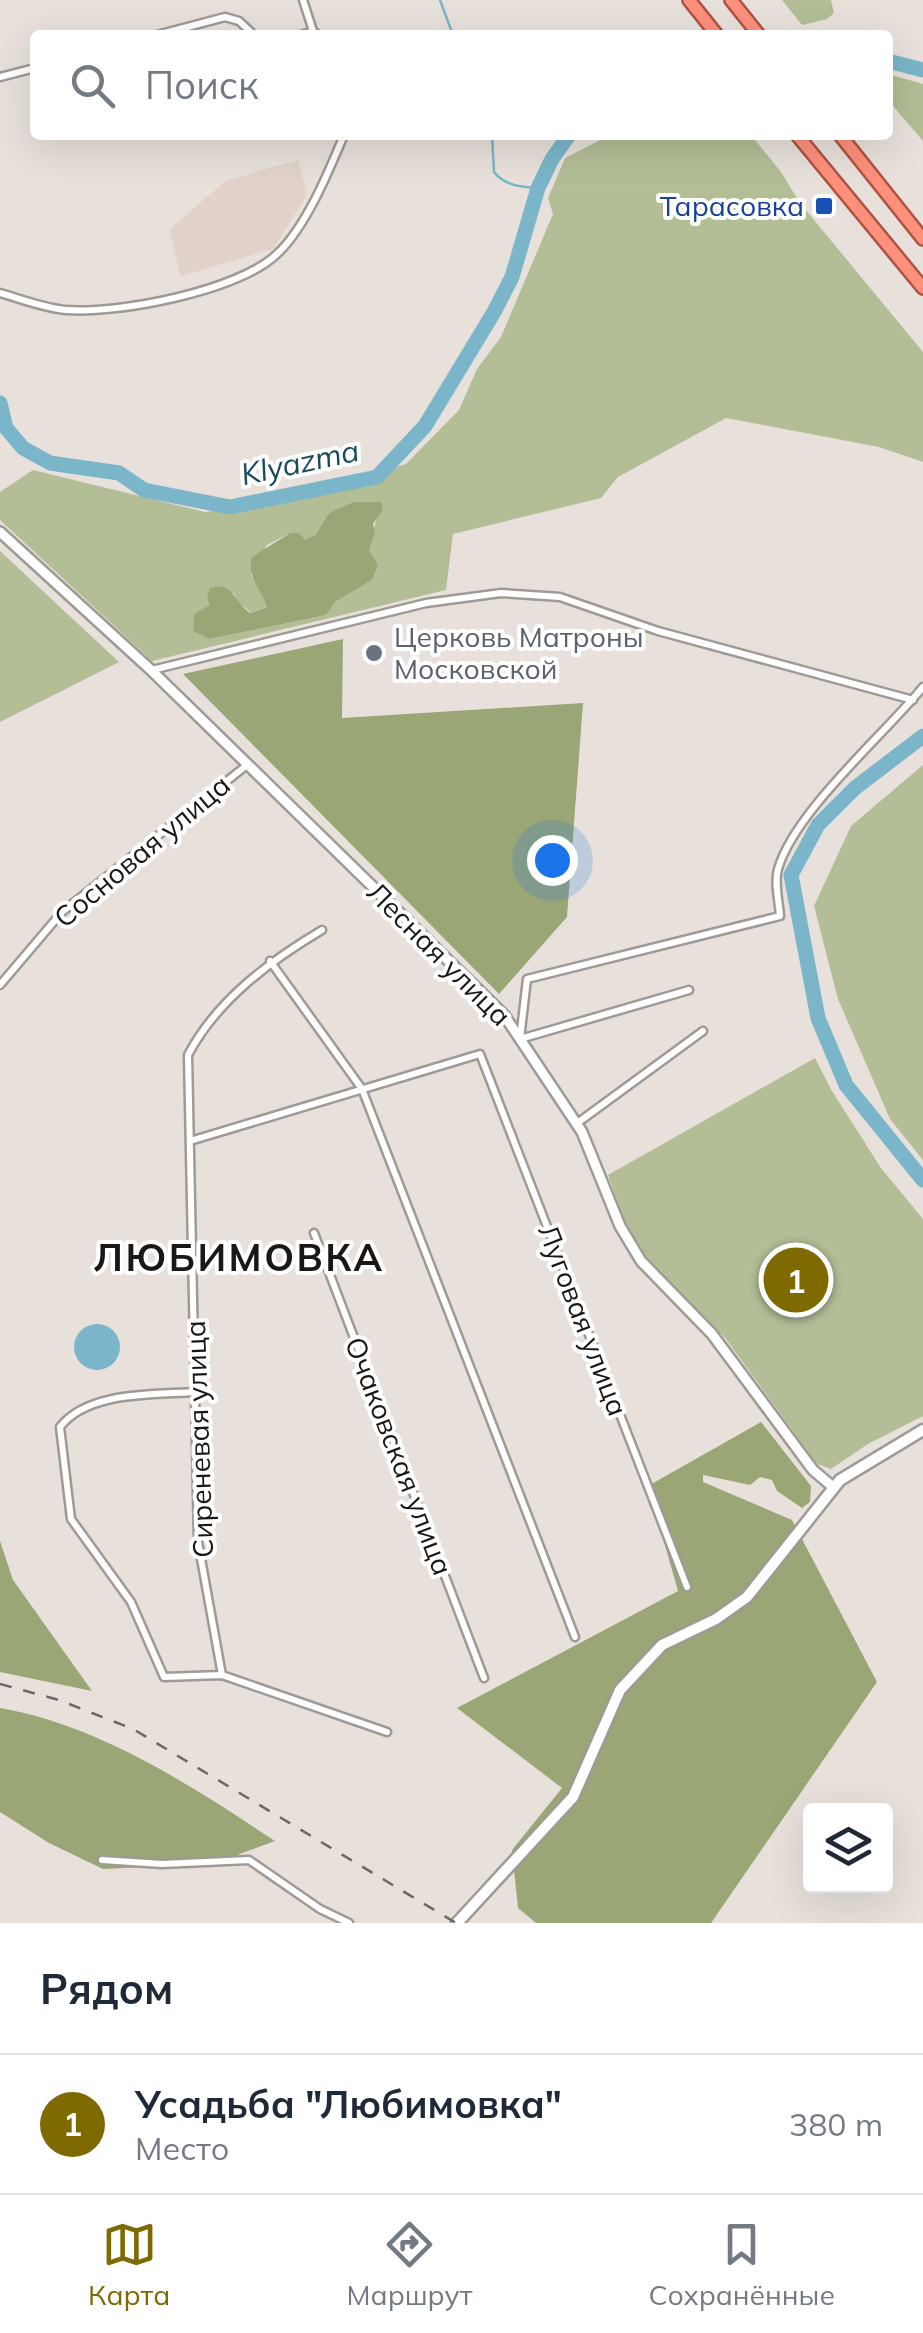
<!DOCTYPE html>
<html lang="ru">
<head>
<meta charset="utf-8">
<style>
	:root { --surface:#fff; --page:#f6f6f7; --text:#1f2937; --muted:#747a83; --line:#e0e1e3; --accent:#7f6a02 }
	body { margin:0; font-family:Mulish,sans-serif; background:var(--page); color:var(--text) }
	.controls { position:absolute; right:30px; bottom:30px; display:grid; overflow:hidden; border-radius:10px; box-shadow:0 10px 40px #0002 }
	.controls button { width:90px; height:90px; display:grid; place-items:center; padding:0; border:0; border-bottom:2px solid var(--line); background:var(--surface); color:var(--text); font:50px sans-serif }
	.you { position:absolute; left:552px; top:860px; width:35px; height:35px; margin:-25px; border:8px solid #fff; border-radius:50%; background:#1a73e8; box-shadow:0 0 0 15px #1a73e833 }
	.badge { display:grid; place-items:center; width:65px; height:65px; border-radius:50%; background:var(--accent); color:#fff; font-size:32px; font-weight:700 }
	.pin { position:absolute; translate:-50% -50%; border:5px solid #fff; box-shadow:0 2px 10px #0006 }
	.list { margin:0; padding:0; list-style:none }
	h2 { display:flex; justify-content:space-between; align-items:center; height:130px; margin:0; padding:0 40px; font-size:42px }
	h2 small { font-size:32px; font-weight:400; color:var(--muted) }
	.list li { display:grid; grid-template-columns:65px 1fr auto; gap:30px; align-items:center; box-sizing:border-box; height:140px; padding:0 40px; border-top:2px solid var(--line) }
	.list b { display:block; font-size:38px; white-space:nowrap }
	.list p { margin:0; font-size:32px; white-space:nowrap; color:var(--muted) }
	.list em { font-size:32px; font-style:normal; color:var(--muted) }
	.icon { flex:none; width:55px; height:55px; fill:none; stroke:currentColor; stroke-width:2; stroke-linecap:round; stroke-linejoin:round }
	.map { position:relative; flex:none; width:923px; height:1923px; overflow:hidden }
	.search { position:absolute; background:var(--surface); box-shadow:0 10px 40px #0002; left:30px; right:30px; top:30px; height:110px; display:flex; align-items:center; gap:25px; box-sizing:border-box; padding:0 35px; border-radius:10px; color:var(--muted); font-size:38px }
	.sheet { height:270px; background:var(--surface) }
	nav { display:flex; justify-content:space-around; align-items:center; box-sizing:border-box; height:140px; border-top:2px solid var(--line); background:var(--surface); font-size:28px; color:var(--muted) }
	nav a { display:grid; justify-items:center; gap:5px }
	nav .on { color:var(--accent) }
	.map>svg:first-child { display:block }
	.built { fill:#e1d3c9 }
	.green { fill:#b3bd96; fill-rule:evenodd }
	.forest { fill:#9aa676 }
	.water { fill:#7ab5c9 }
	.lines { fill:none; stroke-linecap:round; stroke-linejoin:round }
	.stream { stroke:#7ab5c9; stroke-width:2.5 }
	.river { stroke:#7ab5c9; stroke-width:15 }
	.minor-casing { stroke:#a09a95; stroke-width:11 }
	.tertiary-casing { stroke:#a09a95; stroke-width:14 }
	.secondary-casing { stroke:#a09a95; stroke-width:15 }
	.trunk-casing { stroke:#ae5343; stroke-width:16 }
	.minor { stroke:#fff; stroke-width:6 }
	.tertiary { stroke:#fff; stroke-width:9 }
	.secondary { stroke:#fff; stroke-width:10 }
	.trunk { stroke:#fe907c; stroke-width:11 }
	.rail { stroke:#6c6764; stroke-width:2.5; stroke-dasharray:12 12; stroke-linecap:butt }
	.transit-dot { fill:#1a4fb4; stroke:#fff; stroke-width:4 }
	.worship-dot { fill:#6b7280; stroke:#fff; stroke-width:4 }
	.labels { text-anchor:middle; stroke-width:8; stroke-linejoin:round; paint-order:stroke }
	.transit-label { font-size:28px; fill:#164399; stroke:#fff; text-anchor:end }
	.worship-label { font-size:28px; fill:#5b616d; stroke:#fff; text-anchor:start }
	.street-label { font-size:28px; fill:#1a1715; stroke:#fff }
	.water-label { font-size:30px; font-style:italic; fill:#194b5a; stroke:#fff }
	.district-label { font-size:38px; font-weight:bold; letter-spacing:2.5px; fill:#1a1715; stroke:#fff }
</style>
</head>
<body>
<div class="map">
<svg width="923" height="1923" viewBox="0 0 923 1923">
	<rect width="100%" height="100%" fill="#e8e1db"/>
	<polygon class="built" points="298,160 307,195 273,249 181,276 169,230 225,181"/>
	<g class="green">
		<polygon points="782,0 831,0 834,13 827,19 802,25"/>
		<polygon points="888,74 923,84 923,141 888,100"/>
		<path d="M610,135h141l30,37 19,31 123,149v110l-44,-15 -153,-29 -108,59 -17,21 -148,36 -7,56 -294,71 -152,-141v-28l33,-22 172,42 82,-10 119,-38 53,-54 18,-41 24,-32 52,-123 -5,-16 17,-40zM353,502l24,15 -9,33 4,30 -37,22 -9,13 -115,24 -18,-8 1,-17 40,-21 3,9 15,11 16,-7c-4,-8 -12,-22 -17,-31l16,-30 23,-12 15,7 9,-4 15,-23z"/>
		<polygon points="0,551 119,662 0,722"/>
		<polygon points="923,765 923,1160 890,1119 838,999 814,906 851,826"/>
		<polygon points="815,1058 832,1091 881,1168 923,1219 923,1416 868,1444 831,1469 817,1464 726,1339 643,1253 626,1225 608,1175"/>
	</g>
	<g class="forest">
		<path d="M353,502h28l2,8 -10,14 2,9 -6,17 9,15 -6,15 -37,22 -9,13 -116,24 -17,-8 1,-17 16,-9 -3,-8 3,-9c24,-8 24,16 41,25l16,-6c-5,-17 -21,-29 -15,-50l38,-24h9l6,7 10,-5 14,-22z"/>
		<polygon points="343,639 342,718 583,703 567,917 499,994 183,674"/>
		<polygon points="761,1422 811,1486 810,1502 802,1508 777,1491 772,1480 760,1477 750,1485 703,1475 703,1482 792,1520 877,1682 711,1923 536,1923 518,1908 512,1850 562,1788 457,1708 678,1591 648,1486"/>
		<polygon points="0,1541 13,1580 92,1691 0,1672"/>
		<path d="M0,1708c99,17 192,78 275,133l-62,23 -110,5 -54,-26 -49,-31z"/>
	</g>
	<circle class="water" cx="97" cy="1347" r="23"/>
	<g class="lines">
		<g class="stream">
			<polyline points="440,0 453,35"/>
			<path d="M492,135l2,37c11,14 28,15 44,16"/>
		</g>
		<g class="river">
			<polyline points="888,61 923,70"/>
			<polyline points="0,403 6,428 23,448 50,463 119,473 144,490 230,507 377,477 425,426 494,312 512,277 538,188 552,159 569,135"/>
			<polyline points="923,736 855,788 818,825 791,875 818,1018 846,1085 923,1180"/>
		</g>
		<defs>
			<g id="minor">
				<polyline points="303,0 313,31 318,35"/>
				<polyline points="157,35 225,17 239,21 254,35"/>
				<polyline points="301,35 313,31"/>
				<polyline points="0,77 35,68"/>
				<path d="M0,293c21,6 44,15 66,17 53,4 172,-19 211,-56 29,-27 52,-83 67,-119"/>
				<polyline points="152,670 426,603 501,593 560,597 658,631 913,700"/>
				<polyline points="270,961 362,1089 575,1637"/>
				<polyline points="0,985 62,912 247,765"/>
				<path d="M689,990l-169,49 7,-60 253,-63c-1,-15 -6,-33 -2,-47 17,-58 105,-133 145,-182"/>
				<polyline points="576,1124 703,1031"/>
				<polyline points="190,1141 480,1054 687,1587"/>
				<polyline points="314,1233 484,1678"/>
				<path d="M195,1392c-42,3 -107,-1 -135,35l11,92 60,83 33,75 58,-2 165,57"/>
				<path d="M222,1675l-24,-133 -10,-487c29,-55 82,-94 134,-125"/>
				<polyline points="102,1860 162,1864 249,1860 320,1909 349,1923"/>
			</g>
			<polyline id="tertiary" points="0,532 151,670 504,1015 582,1132 620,1226 641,1261 712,1334 813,1470 833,1487"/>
			<polyline id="secondary" points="457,1923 573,1797 620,1690 662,1645 716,1619 747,1597 840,1480 923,1430"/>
			<g id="trunk">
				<polyline points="689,0 717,35"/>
				<polyline points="731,0 759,35"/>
				<polyline points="797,135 923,288"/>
				<polyline points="840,135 923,239"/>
			</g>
		</defs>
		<use href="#minor" class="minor-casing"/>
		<use href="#tertiary" class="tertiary-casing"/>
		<use href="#secondary" class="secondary-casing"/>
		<use href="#trunk" class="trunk-casing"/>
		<use href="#minor" class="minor"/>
		<use href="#tertiary" class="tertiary"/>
		<use href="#secondary" class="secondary"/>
		<use href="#trunk" class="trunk"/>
		<polyline class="rail" points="0,1684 59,1700 133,1729 456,1923"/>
	</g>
	<rect class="transit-dot" x="814" y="196" width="20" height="20" rx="5"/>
	<circle class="worship-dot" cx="374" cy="653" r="10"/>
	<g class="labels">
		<g class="transit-label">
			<text x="804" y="216">Тарасовка</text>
		</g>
		<g class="worship-label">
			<text x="394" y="647">Церковь Матроны<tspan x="394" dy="32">Московской</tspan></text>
		</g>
		<g class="street-label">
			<text transform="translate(142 851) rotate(-40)" y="10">Сосновая улица</text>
			<text transform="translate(439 954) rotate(45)" y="10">Лесная улица</text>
			<text transform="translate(583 1320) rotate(69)" y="10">Луговая улица</text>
			<text transform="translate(199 1439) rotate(-92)" y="10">Сиреневая улица</text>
			<text transform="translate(399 1456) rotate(69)" y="10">Очаковская улица</text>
		</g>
		<g class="water-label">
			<text transform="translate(300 463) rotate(-12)" y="10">Klyazma</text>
		</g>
		<g class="district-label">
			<text x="239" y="1271">ЛЮБИМОВКА</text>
		</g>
	</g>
</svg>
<div class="controls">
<button><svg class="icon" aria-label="layers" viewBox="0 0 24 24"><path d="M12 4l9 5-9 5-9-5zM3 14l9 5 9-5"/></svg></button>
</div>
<div class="you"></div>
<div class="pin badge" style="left:796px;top:1280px">1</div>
<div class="search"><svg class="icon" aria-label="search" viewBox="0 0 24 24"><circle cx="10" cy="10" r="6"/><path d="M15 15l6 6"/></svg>Поиск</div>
</div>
<section class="sheet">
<h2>Рядом<small></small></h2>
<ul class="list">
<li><span class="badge">1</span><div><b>Усадьба &quot;Любимовка&quot;</b><p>Место</p></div><em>380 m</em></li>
</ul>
</section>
<nav>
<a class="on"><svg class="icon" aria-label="map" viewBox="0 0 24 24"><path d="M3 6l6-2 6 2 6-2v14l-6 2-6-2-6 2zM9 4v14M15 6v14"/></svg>Карта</a>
<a><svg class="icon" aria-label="directions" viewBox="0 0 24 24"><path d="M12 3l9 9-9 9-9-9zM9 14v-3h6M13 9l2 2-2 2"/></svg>Маршрут</a>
<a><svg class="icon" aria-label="saved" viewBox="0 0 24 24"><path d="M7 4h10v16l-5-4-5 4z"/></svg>Сохранённые</a>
</nav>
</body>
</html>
